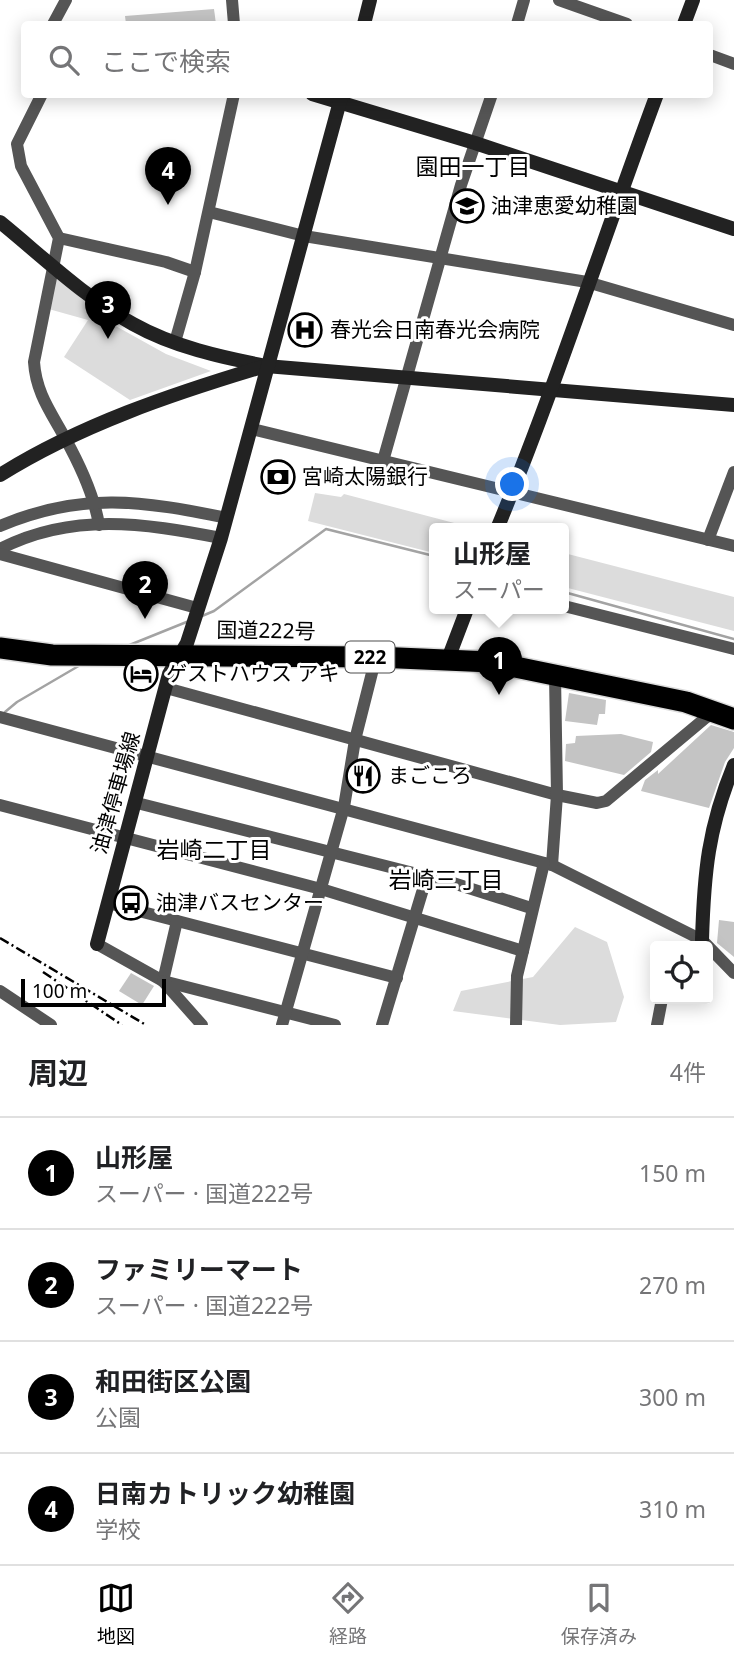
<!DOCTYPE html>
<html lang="ja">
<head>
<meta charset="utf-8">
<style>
	:root { --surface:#fff; --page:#f6f6f6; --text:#202124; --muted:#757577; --line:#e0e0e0; --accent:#000 }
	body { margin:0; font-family:"Noto Sans","Noto Sans JP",sans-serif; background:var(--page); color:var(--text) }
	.controls { position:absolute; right:21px; bottom:21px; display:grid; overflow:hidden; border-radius:7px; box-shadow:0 4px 18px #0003 }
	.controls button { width:63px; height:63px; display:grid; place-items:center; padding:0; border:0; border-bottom:2px solid var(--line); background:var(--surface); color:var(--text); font:35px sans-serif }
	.scale { position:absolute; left:21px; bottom:18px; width:145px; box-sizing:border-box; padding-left:7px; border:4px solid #000; border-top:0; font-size:19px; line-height:24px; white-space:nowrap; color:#000; -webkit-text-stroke:5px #fff; paint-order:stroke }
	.you { position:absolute; left:513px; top:485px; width:24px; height:24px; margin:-18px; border:5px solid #fff; border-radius:50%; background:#1a73e8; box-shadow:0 0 0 10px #1a73e833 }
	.badge { display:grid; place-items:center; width:46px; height:46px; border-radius:50%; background:var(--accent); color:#fff; font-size:23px; font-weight:700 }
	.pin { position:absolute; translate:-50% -58px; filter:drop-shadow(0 2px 4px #0008) }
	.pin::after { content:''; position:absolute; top:37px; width:24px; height:21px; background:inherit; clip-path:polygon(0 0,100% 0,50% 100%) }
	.popup { position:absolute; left:429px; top:523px; width:140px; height:91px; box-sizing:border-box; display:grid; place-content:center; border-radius:7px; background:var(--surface); filter:drop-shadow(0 2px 5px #0005); font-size:23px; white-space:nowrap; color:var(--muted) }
	.popup b { font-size:26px; color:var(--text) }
	.popup::after { content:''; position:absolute; left:50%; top:100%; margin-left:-14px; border:14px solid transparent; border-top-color:var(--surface) }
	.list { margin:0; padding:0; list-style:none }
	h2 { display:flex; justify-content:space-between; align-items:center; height:91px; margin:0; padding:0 28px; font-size:30px }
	h2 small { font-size:23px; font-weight:400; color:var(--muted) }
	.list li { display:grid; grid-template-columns:46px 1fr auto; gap:21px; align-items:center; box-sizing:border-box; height:112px; padding:0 28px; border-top:2px solid var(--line) }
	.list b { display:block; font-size:26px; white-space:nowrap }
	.list p { margin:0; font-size:23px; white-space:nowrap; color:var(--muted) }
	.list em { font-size:23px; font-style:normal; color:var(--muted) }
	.icon { flex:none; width:38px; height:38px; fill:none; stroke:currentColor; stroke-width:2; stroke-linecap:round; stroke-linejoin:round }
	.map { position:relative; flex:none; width:734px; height:1025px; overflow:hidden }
	.search { position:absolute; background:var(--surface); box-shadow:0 4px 18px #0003; left:21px; right:21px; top:21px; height:77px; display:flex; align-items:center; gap:18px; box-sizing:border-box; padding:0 24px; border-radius:7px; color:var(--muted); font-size:26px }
	.sheet { height:539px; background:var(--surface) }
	nav { display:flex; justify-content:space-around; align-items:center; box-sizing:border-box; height:98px; border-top:2px solid var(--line); background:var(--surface); font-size:19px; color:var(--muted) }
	nav a { display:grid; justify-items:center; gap:4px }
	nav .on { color:var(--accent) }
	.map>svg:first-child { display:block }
	.green { fill:#dcdcdc }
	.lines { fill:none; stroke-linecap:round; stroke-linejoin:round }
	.stream { stroke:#a3a3a3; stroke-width:2.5 }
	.building { fill:#c4c4c4 }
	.highway-casing { stroke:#dbdbdb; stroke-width:24 }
	.street { stroke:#555; stroke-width:12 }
	.secondary { stroke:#222; stroke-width:14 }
	.highway { stroke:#000; stroke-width:21 }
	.rail { stroke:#000; stroke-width:2.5; stroke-dasharray:10 3.5 2 3.5; stroke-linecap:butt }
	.labels { text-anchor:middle; stroke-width:6; stroke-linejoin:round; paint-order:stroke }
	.shield { fill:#fff; stroke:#4c4c4c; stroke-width:2 }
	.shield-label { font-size:19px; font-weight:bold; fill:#000 }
	.poi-label { font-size:21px; fill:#000; stroke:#fff; text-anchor:start }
	.street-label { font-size:21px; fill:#000; stroke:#fff }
	.neighbourhood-label { font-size:23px; fill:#000; stroke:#fff }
</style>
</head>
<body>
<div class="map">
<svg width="734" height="1025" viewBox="0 0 734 1025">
	<rect width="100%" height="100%" fill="#fff"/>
	<g class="green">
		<polygon points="52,274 112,324 166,354 211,371 130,400 64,357 88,320 45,308"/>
		<polygon points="315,493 341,497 344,494 477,529 434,529 434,553 308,521"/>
		<polygon points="564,553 734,597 734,631 564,587"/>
		<polygon points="575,927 607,942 624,997 616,1022 560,1025 453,1011 461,991 533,977"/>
	</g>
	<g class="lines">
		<g class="stream">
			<polyline points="564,592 734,639"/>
			<polyline points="202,616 214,611 326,529 434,556"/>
			<polyline points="127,646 189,621"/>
			<polyline points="5,712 17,702 82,664"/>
		</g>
	</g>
	<g class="building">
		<polygon points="214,9 216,24 126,24 125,16"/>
		<polygon points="569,693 606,700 605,714 599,714 597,725 565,721"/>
		<polygon points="711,725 734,732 734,748 725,762 709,808 641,791 645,780 658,770 658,774"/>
		<polygon points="621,734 653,742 651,752 624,775 565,761 566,744 575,743 576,736"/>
		<polygon points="719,920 734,922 734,957 717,943"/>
		<polygon points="131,973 154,986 142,1005 119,991"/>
	</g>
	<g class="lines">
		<defs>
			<polyline id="highway" points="0,648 52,655 376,657 491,662 686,702 734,719"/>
		</defs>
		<use href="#highway" class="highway-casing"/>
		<g class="street">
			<polyline points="232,0 234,24"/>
			<polyline points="559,0 627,24"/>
			<polyline points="53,24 66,0"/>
			<polyline points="517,24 524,0"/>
			<polyline points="710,55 734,64"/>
			<path d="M42,94l-25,50 4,22 38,72 -25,124c2,31 17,50 31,76 15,27 29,56 34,87"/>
			<polyline points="209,212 304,236 587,282 734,325"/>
			<polyline points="59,238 166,262 195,272"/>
			<polyline points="175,342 195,272 234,94"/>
			<polyline points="252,429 734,546"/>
			<polyline points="383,461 461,185 492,94"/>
			<path d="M0,526c82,-35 143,-25 227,-8"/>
			<polyline points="708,540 734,472"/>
			<path d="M0,549c72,-37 144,-26 221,-11"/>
			<polyline points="0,554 197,608"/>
			<polyline points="564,606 734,649"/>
			<polyline points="166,688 557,795 597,803 606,801 715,710"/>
			<polyline points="0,717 552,865 702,940 734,973"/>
			<polyline points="137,803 453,883 531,908"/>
			<polyline points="0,805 321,889 523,951"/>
			<polyline points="552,865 557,795 555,675"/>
			<polyline points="108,903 397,978"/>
			<polyline points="97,944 163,981 335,1025"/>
			<polyline points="163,981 177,921"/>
			<polyline points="163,981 202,1025"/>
			<polyline points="0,991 51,1025"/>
			<polyline points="282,1025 344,807 355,740 376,657"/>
			<polyline points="382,1025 427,876"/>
			<polyline points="516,1025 517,976 544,863"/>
			<polyline points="657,1025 662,999"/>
		</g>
		<g class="secondary">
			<polyline points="364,24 370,0"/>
			<polyline points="684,24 693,0"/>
			<polyline points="312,94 475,143 734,229"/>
			<path d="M0,222c43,35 84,75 133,102 41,23 88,33 133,42l468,39"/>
			<path d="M0,475c80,-50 172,-81 262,-108"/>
			<path d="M497,529c59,-143 106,-290 160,-435"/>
			<polyline points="448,659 467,609"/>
			<path d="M702,940c2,-67 6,-112 32,-175"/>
			<polyline points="97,944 169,674 187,643 221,538 342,94"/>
		</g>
		<use href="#highway" class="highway"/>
		<g class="rail">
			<polyline points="0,938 146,1025"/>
			<polyline points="43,972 122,1025"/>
		</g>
	</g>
	<defs>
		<symbol id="school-ring" viewBox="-11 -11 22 22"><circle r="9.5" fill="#fff" stroke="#000" stroke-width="1.5"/><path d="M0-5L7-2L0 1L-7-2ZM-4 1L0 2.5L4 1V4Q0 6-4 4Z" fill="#000"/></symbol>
		<symbol id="hospital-ring" viewBox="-11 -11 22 22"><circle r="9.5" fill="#fff" stroke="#000" stroke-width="1.5"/><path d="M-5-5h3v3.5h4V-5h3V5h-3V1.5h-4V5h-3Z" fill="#000"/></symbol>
		<symbol id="bank-ring" viewBox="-11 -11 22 22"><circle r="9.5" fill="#fff" stroke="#000" stroke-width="1.5"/><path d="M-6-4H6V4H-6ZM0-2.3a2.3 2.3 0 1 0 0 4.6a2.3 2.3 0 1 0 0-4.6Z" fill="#000"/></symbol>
		<symbol id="hotel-ring" viewBox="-11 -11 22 22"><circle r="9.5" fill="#fff" stroke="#000" stroke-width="1.5"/><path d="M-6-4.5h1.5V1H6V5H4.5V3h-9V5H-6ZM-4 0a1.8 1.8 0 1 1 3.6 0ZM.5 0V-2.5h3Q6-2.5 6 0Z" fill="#000"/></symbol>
		<symbol id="restaurant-ring" viewBox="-11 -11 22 22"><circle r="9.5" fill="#fff" stroke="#000" stroke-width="1.5"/><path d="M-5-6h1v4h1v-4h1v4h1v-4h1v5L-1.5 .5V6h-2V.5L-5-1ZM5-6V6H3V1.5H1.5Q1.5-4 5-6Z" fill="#000"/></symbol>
		<symbol id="bus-ring" viewBox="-11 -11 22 22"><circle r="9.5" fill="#fff" stroke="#000" stroke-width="1.5"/><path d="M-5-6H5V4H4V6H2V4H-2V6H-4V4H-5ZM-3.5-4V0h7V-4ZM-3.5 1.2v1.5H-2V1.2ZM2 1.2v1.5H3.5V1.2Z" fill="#000"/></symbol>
	</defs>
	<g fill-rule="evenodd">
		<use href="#school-ring" x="448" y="187" width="38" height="38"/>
		<use href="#hospital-ring" x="286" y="311" width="38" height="38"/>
		<use href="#bank-ring" x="259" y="458" width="38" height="38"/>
		<use href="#hotel-ring" x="122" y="655" width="38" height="38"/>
		<use href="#restaurant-ring" x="344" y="757" width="38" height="38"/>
		<use href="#bus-ring" x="112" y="884" width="38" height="38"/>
	</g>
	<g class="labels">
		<rect class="shield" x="345.5" y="641.5" width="49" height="31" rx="5"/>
		<g class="shield-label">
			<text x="370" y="664">222</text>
		</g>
		<g class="poi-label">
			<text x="491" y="213">油津恵愛幼稚園</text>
			<text x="330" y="337">春光会日南春光会病院</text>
			<text x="302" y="484">宮崎太陽銀行</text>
			<text x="166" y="681">ゲストハウス アキ</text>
			<text x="388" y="783">まごころ</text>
			<text x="156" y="910">油津バスセンター</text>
		</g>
		<g class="street-label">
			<text transform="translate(266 631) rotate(1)" y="7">国道222号</text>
			<text transform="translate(116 793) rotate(-74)" y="7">油津停車場線</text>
		</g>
		<g class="neighbourhood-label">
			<text x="473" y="175">園田一丁目</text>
			<text x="214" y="858">岩崎二丁目</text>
			<text x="446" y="888">岩崎三丁目</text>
		</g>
	</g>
</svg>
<div class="controls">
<button><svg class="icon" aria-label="locate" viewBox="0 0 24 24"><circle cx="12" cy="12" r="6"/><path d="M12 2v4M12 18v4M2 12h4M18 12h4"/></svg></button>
</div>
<div class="scale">100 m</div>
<div class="you"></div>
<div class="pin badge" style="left:499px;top:695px">1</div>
<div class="popup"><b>山形屋</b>スーパー</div>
<div class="pin badge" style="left:145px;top:619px">2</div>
<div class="pin badge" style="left:108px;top:339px">3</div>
<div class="pin badge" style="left:168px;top:205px">4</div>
<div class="search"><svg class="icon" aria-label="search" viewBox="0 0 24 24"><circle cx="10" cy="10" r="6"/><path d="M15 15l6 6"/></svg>ここで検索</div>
</div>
<section class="sheet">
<h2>周辺<small>4件</small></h2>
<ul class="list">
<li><span class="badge">1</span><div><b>山形屋</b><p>スーパー · 国道222号</p></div><em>150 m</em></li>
<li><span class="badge">2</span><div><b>ファミリーマート</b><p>スーパー · 国道222号</p></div><em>270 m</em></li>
<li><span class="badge">3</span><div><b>和田街区公園</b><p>公園</p></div><em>300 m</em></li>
<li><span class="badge">4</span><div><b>日南カトリック幼稚園</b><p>学校</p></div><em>310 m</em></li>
</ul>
</section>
<nav>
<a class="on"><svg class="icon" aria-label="map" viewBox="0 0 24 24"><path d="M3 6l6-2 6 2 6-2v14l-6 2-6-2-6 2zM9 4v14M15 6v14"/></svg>地図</a>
<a><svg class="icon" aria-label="directions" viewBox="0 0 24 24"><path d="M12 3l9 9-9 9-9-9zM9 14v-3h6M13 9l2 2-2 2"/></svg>経路</a>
<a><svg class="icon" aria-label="saved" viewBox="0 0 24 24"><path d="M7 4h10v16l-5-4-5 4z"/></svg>保存済み</a>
</nav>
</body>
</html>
